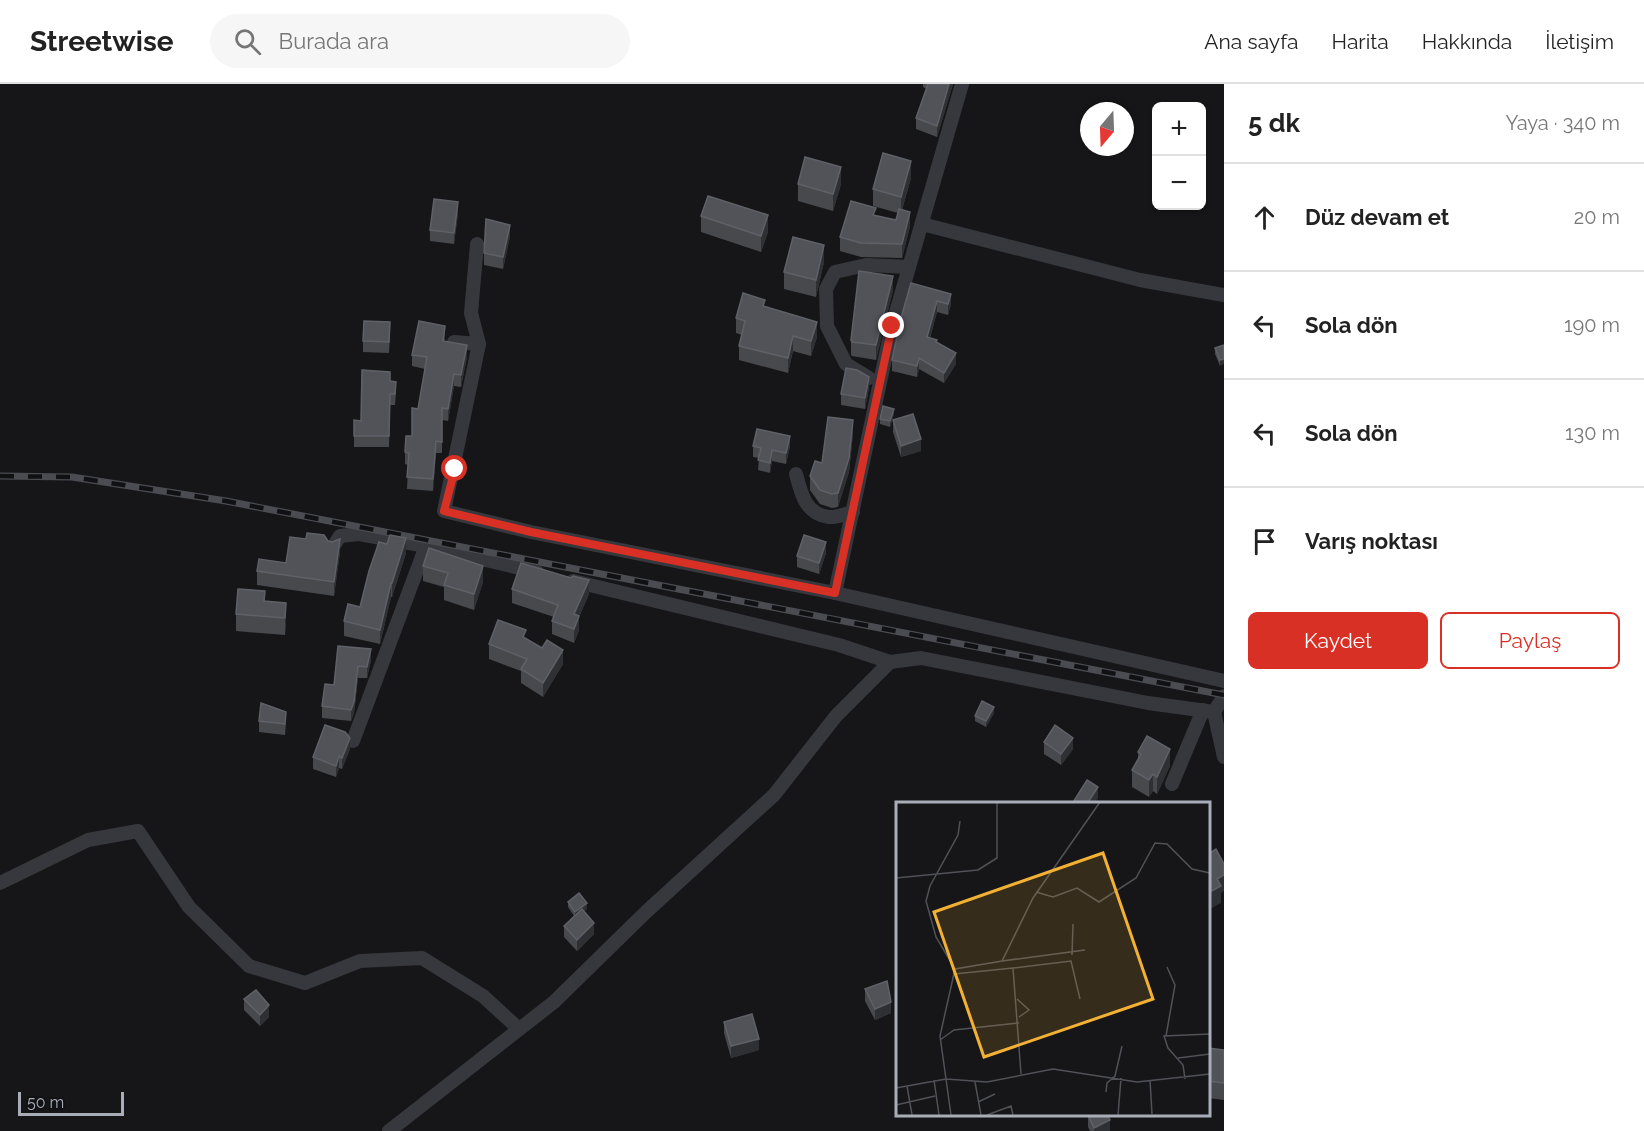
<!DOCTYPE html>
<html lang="tr">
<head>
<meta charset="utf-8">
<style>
	:root { --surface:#fff; --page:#f6f6f6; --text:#222; --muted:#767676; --line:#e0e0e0; --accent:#d93025 }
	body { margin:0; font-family:Raleway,sans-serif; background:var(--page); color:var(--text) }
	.controls { position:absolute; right:18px; top:18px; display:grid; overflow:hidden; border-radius:9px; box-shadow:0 2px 4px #0004 }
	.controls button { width:54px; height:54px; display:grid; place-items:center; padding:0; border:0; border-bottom:2px solid var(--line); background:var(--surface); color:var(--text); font:30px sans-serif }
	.compass { position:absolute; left:1080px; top:18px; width:54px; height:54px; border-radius:50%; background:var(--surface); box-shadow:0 2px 4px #0004; rotate:199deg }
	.scale { position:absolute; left:18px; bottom:15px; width:106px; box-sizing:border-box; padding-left:6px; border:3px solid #a8adb8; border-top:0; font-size:16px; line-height:21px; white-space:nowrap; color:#a8adb8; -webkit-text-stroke:4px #111113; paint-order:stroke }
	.stop { position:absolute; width:18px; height:18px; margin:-14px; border:4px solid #d93025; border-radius:50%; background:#fff }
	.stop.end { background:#d93025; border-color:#fff; box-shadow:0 2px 6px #0008 }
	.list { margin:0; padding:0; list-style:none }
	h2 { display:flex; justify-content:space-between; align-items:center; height:78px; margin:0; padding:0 24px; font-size:26px }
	h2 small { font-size:20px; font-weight:400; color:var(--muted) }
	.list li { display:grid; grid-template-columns:39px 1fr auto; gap:18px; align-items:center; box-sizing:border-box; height:108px; padding:0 24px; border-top:2px solid var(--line) }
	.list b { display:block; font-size:22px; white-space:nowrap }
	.list em { font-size:20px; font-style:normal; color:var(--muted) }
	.actions { display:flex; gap:12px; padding:18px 24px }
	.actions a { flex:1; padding:14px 0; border:2px solid var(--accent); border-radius:9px; text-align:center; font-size:21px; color:var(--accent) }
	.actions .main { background:var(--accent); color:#fff }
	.icon { flex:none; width:33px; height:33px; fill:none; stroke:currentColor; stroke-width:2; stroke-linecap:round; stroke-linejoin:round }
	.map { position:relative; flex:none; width:1224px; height:1047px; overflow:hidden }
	header { display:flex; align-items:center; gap:36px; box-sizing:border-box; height:84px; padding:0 30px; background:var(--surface); border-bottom:2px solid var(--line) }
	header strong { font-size:28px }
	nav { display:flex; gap:33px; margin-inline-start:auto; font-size:21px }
	.search { width:420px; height:54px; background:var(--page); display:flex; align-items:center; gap:15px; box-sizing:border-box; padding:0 21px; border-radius:33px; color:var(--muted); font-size:22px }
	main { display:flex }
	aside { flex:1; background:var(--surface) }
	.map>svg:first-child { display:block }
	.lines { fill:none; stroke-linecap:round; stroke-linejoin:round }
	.minor { stroke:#37383d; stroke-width:14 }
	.rail-casing { stroke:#4a4c52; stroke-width:7 }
	.rail { stroke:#111113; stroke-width:4.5; stroke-dasharray:14; stroke-linecap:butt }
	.wall { fill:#47494d }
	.shaded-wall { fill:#2f3033 }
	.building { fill:#525359; stroke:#5f6168; stroke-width:1.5 }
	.route { stroke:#d93025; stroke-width:8 }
	.inset-road { fill:none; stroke:#505258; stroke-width:1.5 }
	.view { fill:#f2b134; fill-opacity:0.15; stroke:#f2b134; stroke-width:3 }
	.inset-edge { fill:none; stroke:#a8adb8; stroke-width:3 }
</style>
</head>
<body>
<header>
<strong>Streetwise</strong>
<div class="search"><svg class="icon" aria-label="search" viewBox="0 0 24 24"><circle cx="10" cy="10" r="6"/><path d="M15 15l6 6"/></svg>Burada ara</div>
<nav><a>Ana sayfa</a><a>Harita</a><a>Hakkında</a><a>İletişim</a></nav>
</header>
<main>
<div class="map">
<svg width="1224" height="1047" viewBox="0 0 1224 1047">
	<rect width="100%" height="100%" fill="#161618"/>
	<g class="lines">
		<g class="minor">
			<polyline points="922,140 1140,196 1224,211"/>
			<polyline points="477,160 471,229 479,260 444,427 531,448 835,509 892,242 962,0"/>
			<polyline points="454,258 479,260"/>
			<polyline points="869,294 846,280 827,242 826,205 835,188 866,181 909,183"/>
			<path d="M796,390c5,19 9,40 33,43 7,1 16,-3 24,-5"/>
			<polyline points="333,463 340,452 359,450 426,462 537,488"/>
			<polyline points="573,497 839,561 890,578"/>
			<polyline points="835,509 1224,597"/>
			<polyline points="1214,628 1224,673"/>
			<polyline points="353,657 426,462"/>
			<polyline points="1172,700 1203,626"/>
			<polyline points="0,799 88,756 138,747 189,823 249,882 305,899 360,877 422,874 483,912 519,945"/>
			<polyline points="389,1047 554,918 646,828 774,711 836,632 890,578 921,574 1148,619 1214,628 1224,612"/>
		</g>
		<defs>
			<polyline id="rail" points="0,392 72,393 226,417 1224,611"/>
		</defs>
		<use href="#rail" class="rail-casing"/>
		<use href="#rail" class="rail"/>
	</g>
	<g class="wall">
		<polygon points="923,0 953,0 937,53 916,45 916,34 927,5 923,3"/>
		<polygon points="911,94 902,126 910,142 902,174 861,173 840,167 840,153 876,132 896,136 898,129 873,122 873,105"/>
		<polygon points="798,100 841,100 833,127 798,117"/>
		<polygon points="458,130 454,160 430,157 430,146"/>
		<polygon points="701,132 768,148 761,168 701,148"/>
		<polygon points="510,152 503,185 484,181 484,169"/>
		<polygon points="824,178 816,213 784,205 784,188"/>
		<polygon points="911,199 951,220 948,231 937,228 930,254 937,258 956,280 944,299 919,285 917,293 892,287 892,276"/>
		<polygon points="893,206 876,276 852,272 851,271 851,256"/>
		<polygon points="765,223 817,253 811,272 793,267 788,289 739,276 739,262 742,251 736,249 736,234"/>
		<polygon points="390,250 389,269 363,268 363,257"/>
		<polygon points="445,254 445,257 467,273 461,303 454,302 448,337 442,336 442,369 436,369 433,407 407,405 408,381 405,380 405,368 412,352 418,325 425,285 412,282 412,271"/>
		<polygon points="1224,261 1220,282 1215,270 1215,264"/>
		<polygon points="390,298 396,309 395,321 390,321 389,363 354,363 354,336 361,337"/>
		<polygon points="869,304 865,325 841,321 841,310"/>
		<polygon points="894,330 890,343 880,340 880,335"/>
		<polygon points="893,336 921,367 901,373 893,348"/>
		<polygon points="853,350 849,388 838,423 832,424 820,420 810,406 810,392"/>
		<polygon points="753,362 790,362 786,380 772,377 770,389 758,386 759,374 753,373"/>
		<polygon points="306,455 328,457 332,458 340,468 334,512 257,501 257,487 286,479"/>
		<polygon points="406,469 392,513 391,513 380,560 344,552 344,537 360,523"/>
		<polygon points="826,469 819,490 797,483 797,472"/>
		<polygon points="423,482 483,498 474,526 444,516 444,503 423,497"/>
		<polygon points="512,505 589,510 579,533 579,546 574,559 552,550 552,537 554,533 512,519"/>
		<polygon points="265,517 286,536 285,551 236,547 236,530"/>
		<polygon points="526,554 563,580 543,613 521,599 521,587 489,575 489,560"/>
		<polygon points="338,562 371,576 367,594 358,594 354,629 351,637 322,634 322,622 334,601"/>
		<polygon points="994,629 986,643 975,637 975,632"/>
		<polygon points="259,637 286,639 285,651 259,648"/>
		<polygon points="1044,658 1073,665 1061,681 1044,670"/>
		<polygon points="350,665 342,685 339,684 336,693 313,685 313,673"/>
		<polygon points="1138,668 1170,682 1157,710 1153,707 1149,713 1132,703 1132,686 1138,676"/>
		<polygon points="568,818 587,825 584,827 594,850 577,867 564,853 564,842 574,832 568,823"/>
		<polygon points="865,905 891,929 875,936 865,917"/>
		<polygon points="244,915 269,933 260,942 244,926"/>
		<polygon points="724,938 759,966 731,974 724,949"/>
		<polygon points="1208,964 1224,966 1224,1016 1208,1014"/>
		<polygon points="1088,1031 1110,1047 1090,1047 1088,1043"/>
	</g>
	<g class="shaded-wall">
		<polygon points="949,0 953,0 937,53 937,42"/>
		<polygon points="911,77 911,94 901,129 901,113"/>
		<polygon points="841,83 841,100 833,127 833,110"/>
		<polygon points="458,118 458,130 454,160 454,149"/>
		<polygon points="910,128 910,142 902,174 902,160"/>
		<polygon points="768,131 768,148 761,168 761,152"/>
		<polygon points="510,141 510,152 503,185 503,173"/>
		<polygon points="824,161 824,178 816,213 816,196"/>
		<polygon points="893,192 893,206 876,276 876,261"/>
		<polygon points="951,210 951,220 948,231 948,220"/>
		<polygon points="937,217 937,228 927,263 927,253"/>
		<polygon points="817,238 817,253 811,272 811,257"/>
		<polygon points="445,242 445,254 443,269 443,257"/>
		<polygon points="793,252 793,267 788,289 788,274"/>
		<polygon points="467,261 467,273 461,303 461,291"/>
		<polygon points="956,269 956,280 944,299 944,289"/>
		<polygon points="919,274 919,285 917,293 917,282"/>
		<polygon points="1224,275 1224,280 1220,282 1220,276"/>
		<polygon points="454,290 454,302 448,337 448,325"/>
		<polygon points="869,293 869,304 865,325 865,314"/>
		<polygon points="894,325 894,330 890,343 890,337"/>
		<polygon points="853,336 853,350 849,388 838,423 838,409"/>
		<polygon points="790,352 790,362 786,380 786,369"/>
		<polygon points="921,355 921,367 901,373 901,362"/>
		<polygon points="436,357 436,369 433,407 433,395"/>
		<polygon points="772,366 772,377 770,389 770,379"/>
		<polygon points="406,454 406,469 392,513 392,499"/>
		<polygon points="340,455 340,468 334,512 334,498"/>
		<polygon points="826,458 826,469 819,490 819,479"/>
		<polygon points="483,482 483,498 474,526 474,510"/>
		<polygon points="589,496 589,510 579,533 579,546 574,559 574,530"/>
		<polygon points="391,499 391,513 380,560 380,546"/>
		<polygon points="286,519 286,536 285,551 285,534"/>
		<polygon points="371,565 371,576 367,594 367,583"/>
		<polygon points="563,566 563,580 543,613 543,599"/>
		<polygon points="358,582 358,594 354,629 351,637 351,626"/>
		<polygon points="994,623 994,629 986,643 986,637"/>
		<polygon points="350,654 350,665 342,685 342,674"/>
		<polygon points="1073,654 1073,665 1061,681 1061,670"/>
		<polygon points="1170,665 1170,682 1157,710 1157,693"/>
		<polygon points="339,672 339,684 336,693 336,682"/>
		<polygon points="1153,690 1153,707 1149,713 1149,696"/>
		<polygon points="1098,703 1098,714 1095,720 1087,720"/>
		<polygon points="1224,791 1224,807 1221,809 1221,819 1208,826 1208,809 1217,795"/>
		<polygon points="587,819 587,825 575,834 575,828"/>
		<polygon points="594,839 594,850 577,867 577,856"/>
		<polygon points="891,918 891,929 875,936 875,925"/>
		<polygon points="269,921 269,933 260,942 260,931"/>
		<polygon points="759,955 759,966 731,974 731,962"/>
		<polygon points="1110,1036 1110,1047 1094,1047 1094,1044"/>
	</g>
	<g class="building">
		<polygon points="928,0 949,0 937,42 916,34"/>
		<polygon points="883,69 911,77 901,113 873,105"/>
		<polygon points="805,73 841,83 833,110 798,100"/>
		<polygon points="708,112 768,131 761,152 701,132"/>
		<polygon points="434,115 458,118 454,149 430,146"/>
		<polygon points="851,117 876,124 873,131 896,136 899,125 910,128 902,160 861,159 840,153"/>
		<polygon points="486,135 510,141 503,173 484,169"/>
		<polygon points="793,153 824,161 816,196 784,188"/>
		<polygon points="859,187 893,192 876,261 852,258 851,256"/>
		<polygon points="911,199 951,210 948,220 937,217 927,253 937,256 936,258 956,269 944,289 919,274 917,282 892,276 901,234"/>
		<polygon points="743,209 765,216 763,222 817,238 811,257 793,252 788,274 739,262 745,237 736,234"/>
		<polygon points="364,237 390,238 389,258 363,257"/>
		<polygon points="419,237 445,242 443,257 467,261 461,291 454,290 448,325 442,324 442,358 436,357 433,395 407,393 409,369 405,368 406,352 412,352 412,324 418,325 427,273 412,271"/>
		<polygon points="1224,261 1224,275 1220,276 1215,264"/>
		<polygon points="846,284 857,286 869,293 865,314 841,310"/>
		<polygon points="362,286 390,288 390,297 396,298 395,310 390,310 389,352 354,352 354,336 361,337"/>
		<polygon points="883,322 894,325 890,337 880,335"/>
		<polygon points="913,330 921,355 901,362 893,336"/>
		<polygon points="828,333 853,336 849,374 838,409 832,410 820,406 810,392 815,377 822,379"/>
		<polygon points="757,345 790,352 786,369 772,366 770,379 758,376 761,364 753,362"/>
		<polygon points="307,449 324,451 328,457 332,458 340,455 334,498 257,487 259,475 286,479 290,453 306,455"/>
		<polygon points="390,451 406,454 392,499 391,499 380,546 344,537 348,520 360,523 369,487 379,458 387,460"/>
		<polygon points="804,451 826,458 819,479 797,472"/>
		<polygon points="429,464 483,482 474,510 444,501 448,489 423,482"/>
		<polygon points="521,479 571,494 573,492 589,496 574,530 579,532 574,545 552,537 558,521 512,505"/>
		<polygon points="238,505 265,507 264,517 286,519 285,534 236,530"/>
		<polygon points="498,536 526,546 523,553 542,564 547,556 563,566 543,599 521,585 527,575 489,560"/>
		<polygon points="338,562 371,565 367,583 358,582 354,618 351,626 322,622 325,600 334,601"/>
		<polygon points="982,617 994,623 986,637 975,632"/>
		<polygon points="261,619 286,628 285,640 259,637"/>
		<polygon points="325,641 345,648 350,654 342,674 339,672 336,682 313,673"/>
		<polygon points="1055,641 1073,654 1061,670 1044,658"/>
		<polygon points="1147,652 1170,665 1157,693 1153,690 1149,696 1132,686 1141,670 1138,668"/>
		<polygon points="1087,696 1098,703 1087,720 1072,720"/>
		<polygon points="1216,765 1224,780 1224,791 1217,795 1221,802 1208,809 1208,770"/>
		<polygon points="579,809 587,819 575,828 568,818"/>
		<polygon points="582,825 594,839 577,856 564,842"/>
		<polygon points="887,897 891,918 875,925 865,905"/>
		<polygon points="256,906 269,921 260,931 244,915"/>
		<polygon points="752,930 759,955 731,962 724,938"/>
		<polygon points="1208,964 1224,966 1224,999 1208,997"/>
		<polygon points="1090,1030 1107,1030 1110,1036 1094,1044 1088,1031"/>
	</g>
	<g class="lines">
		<polyline class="route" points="455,385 444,427 531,448 835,509 892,242"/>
	</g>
	<g transform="translate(896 718)">
		<rect width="314" height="314" fill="#161618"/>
		<path class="inset-road" d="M0,76l82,-8 19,-12v-56M140,90l17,5 24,-9 22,14 37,-24 19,-35 12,1 25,25 18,4M176,153l1,-31M106,159l83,-11M59,167l-19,-32 -10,-36 4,-15 28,-51 2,-14M58,172l59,-6M121,197l12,11 -10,7M270,234l9,-51 -8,-18M44,238l14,-10 65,-7M282,256l32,-4M125,272l-8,-106 58,-7 9,38M289,277l-2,-14 -15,-17 -4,-12 46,-2M38,278l5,35M254,278l2,34M79,280l6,33M11,284l5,29M0,286l50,-9 41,3 66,-13 84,13 73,-8M210,290l1,-9 8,-7 7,-30M82,300l17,-8M0,303l39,-9M55,313l-11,-79 15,-67 47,-8 31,-63 67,-96M91,313l24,-9 2,9M222,313l3,-37"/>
		<path class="view" d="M207,51l50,146 -169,58 -50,-145z"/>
		<rect width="314" height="314" class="inset-edge"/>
	</g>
</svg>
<div class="controls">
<button>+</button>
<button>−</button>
</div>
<svg class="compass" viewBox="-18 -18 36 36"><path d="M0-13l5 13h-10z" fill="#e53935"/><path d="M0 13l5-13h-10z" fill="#767676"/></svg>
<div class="scale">50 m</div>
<div class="stop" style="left:455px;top:385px"></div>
<div class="stop end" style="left:892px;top:242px"></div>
</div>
<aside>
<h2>5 dk<small>Yaya · 340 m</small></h2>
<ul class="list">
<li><svg class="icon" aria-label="ahead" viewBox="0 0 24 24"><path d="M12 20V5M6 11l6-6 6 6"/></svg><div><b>Düz devam et</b></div><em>20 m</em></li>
<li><svg class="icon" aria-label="left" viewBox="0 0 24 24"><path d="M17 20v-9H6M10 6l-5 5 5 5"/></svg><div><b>Sola dön</b></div><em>190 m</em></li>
<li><svg class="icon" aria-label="left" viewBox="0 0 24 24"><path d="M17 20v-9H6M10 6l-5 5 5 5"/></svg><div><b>Sola dön</b></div><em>130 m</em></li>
<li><svg class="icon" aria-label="arrive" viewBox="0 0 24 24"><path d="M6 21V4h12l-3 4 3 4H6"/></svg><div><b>Varış noktası</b></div></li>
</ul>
<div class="actions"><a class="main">Kaydet</a><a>Paylaş</a></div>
</aside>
</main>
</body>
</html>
